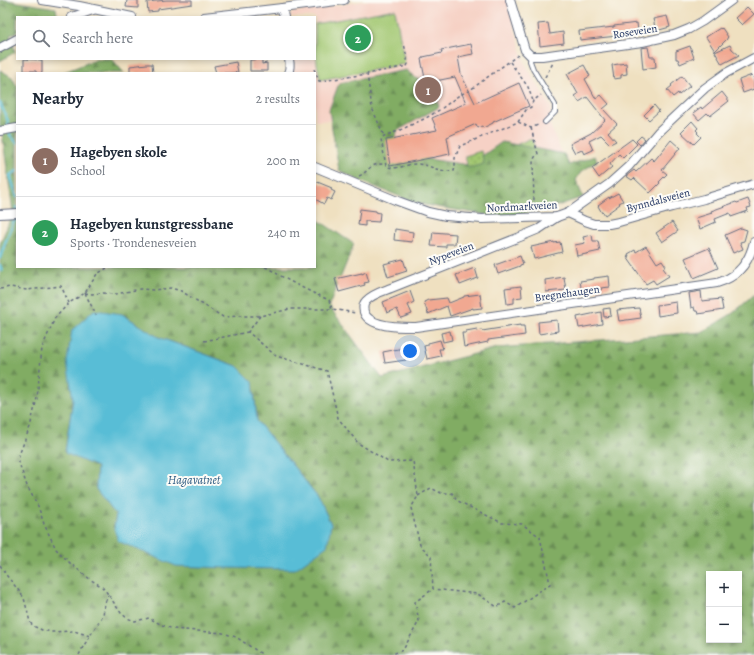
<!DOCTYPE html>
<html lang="en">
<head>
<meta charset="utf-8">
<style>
	:root { --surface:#fff; --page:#f2f2f3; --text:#1f2937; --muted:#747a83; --line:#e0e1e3; --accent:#d1495b }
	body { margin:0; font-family:Alegreya,serif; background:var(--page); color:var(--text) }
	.controls { position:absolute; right:12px; bottom:12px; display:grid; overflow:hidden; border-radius:0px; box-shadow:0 2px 6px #0003 }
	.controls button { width:36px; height:36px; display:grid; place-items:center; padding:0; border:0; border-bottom:1px solid var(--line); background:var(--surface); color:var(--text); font:20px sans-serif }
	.you { position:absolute; left:410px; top:351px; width:14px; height:14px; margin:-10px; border:3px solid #fff; border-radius:50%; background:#1a73e8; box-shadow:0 0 0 6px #1a73e833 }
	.badge { display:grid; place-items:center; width:26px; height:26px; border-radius:50%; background:var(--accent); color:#fff; font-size:13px; font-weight:700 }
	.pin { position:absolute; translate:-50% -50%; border:2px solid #fff; box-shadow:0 1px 4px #0006 }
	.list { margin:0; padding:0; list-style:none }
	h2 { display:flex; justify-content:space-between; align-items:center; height:52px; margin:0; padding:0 16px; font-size:17px }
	h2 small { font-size:13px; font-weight:400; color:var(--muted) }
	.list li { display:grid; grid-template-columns:26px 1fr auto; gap:12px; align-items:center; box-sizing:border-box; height:72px; padding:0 16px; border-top:1px solid var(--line) }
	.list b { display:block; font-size:15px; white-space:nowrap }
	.list p { margin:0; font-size:13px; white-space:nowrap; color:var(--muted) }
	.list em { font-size:13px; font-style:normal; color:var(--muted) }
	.icon { flex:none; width:22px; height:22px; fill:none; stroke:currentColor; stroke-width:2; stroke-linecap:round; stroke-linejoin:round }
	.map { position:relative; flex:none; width:754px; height:655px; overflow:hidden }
	.search { position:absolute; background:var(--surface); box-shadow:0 2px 6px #0003; left:16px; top:16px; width:300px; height:44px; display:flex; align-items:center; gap:10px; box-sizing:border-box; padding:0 14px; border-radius:0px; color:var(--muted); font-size:15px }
	.panel { position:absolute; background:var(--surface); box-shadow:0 2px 6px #0003; left:16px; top:72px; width:300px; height:196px; border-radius:0px }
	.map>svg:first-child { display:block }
	.built { fill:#f6d1c5 }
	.grass { fill:#a2c771; stroke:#5e7b68 }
	.forest { fill:url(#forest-firs); stroke:#4e6e60; fill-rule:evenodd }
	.park { fill:url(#park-dots); stroke:#5e7b68 }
	.water { fill:#58bdd6; stroke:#3a769a }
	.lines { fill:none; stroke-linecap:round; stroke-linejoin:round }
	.stream { stroke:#58bdd6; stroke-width:2.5 }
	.building { fill:#f1a891 }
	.lane-casing { stroke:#656d80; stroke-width:6 }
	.street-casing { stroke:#656d80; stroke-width:10 }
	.path { stroke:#656d80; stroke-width:1.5; stroke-dasharray:3 3; stroke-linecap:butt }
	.lane { stroke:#fff; stroke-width:4 }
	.street { stroke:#fff; stroke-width:8 }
	.labels { text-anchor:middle; stroke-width:4; stroke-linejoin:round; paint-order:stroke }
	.street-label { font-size:11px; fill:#1b2f5e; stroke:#fdfcf7 }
	.water-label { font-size:12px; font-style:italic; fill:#2d5a82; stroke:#fdfcf7 }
</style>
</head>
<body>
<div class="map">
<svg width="754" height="655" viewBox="0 0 754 655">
	<defs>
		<pattern id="forest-firs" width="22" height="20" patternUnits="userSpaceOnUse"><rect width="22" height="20" fill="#81ac63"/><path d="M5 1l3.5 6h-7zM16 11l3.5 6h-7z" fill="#698c55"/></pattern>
		<pattern id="park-dots" width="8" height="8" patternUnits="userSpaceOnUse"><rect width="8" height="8" fill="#a2c771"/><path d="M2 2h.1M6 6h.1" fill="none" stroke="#83a260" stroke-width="1.8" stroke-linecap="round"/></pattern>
	</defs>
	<rect width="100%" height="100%" fill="#fdfcf7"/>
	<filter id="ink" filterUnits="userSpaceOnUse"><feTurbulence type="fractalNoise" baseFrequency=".025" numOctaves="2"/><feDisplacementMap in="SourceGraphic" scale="8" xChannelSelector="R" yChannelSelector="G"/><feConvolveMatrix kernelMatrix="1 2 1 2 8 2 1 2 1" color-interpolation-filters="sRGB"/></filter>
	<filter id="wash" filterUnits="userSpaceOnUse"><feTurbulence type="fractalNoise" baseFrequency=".012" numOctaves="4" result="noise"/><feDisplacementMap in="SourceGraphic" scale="16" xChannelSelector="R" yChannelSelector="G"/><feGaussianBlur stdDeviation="0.9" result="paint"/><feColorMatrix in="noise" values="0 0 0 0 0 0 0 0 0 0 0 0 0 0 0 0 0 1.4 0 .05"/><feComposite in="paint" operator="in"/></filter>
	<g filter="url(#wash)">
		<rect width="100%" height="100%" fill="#efe0c0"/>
		<polygon class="built" points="370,0 507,0 525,64 551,107 550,124 565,161 452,183 345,120 315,121 315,73 292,73 294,64 293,59 315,59 315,17 289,17 292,13 294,12"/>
		<g class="grass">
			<polygon points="395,9 405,64 320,80 315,52 315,24"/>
			<polygon points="529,139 532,140 537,153 507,149"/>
		</g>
		<g class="forest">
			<polygon points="0,0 5,0 56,8 57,14 54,17 17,17 17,32 10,35 15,52 0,61"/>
			<polygon points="97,59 112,59 124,73 62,73"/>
			<path d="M0,70l12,7 4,8h1v182h298v-49l39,26 -25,62 53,72 115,-30 205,-16 31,-19 21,-18v360h-754v-411l13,-32 -11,-79 -2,-3zM122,314l36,23 79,29 16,17 4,38 61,76 13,27 -217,4 2,-13 -20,-26 1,-22 -32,-15 8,-53zM709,574h30v66h-30z"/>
			<polygon points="406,70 435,93 439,107 397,131 394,149 407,156 469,165 502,142 564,154 569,165 595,156 597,161 581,172 576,180 583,197 548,209 500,217 419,204 358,180 339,170 329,110 339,83"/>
		</g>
		<polygon class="park" points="481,151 484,164 468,168 465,156"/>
		<polygon class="water" points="94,310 122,314 158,337 237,366 253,382 257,421 318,497 331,524 327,546 295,569 228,568 176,566 118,541 114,528 116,515 96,489 97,467 65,453 73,399 67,362 72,330"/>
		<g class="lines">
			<g class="stream">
				<polyline points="0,103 8,121 10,135 17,143"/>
				<polyline points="17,171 10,175 17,197"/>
				<polyline points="0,258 5,243 15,219 17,207"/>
				<polyline points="0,265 2,271"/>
			</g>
		</g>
		<g id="blocks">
			<g class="building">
				<polygon points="127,0 138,0 138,8 126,7"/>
				<polygon points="166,0 192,0 192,4 158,9 158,11 148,12 147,2"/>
				<polygon points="747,7 754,14 742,25 735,18"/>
				<polygon points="667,16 670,27 656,31 653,19"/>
				<polygon points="548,23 550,34 563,32 564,43 540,46 538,24"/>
				<polygon points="637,23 638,31 635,31 636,34 580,40 579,31 614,27 614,26"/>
				<polygon points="720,28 721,29 722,28 728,37 727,38 727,39 715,51 706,37"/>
				<polygon points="471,44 473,54 458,57 461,74 475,103 519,83 529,106 493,122 493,123 483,128 482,126 478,128 476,124 447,137 450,154 390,166 386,140 437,130 432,118 466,103 455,77 426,83 421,59 423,58 423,57 442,53 441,50"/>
				<polygon points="730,45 732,49 739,55 722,64 715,52"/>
				<polygon points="690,46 694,58 680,64 678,59 676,59 676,51"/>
				<polygon points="648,47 650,57 655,57 656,67 643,69 641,48"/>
				<polygon points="24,59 42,60 42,73 36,73 36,71 24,71"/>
				<polygon points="262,59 262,64 267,63 267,71 250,71 250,60"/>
				<polygon points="236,62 238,72 231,73 216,73 214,66"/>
				<polygon points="626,63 627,74 621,75 621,78 614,79 612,65"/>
				<polygon points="147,64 152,64 153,73 130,73 130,66"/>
				<polygon points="584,65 590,76 585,79 596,99 601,95 609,104 603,109 617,124 608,132 616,141 610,144 601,135 589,141 593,150 584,154 582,150 575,153 570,144 591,133 605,120 587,97 579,102 575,96 578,94 567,74"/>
				<polygon points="752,75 754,80 754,89 743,93 739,80"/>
				<polygon points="682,76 690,86 679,95 678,93 673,97 667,90 672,86 671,85"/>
				<polygon points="722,92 729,101 710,116 707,113 699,120 693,113 701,107 702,109"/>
				<polygon points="654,105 659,111 649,120 644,115"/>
				<polygon points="692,121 698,128 696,130 698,132 697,133 701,137 694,144 681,132"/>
				<polygon points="641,136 645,139 640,145 636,141"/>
				<polygon points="632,139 637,144 623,158 619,154 610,164 612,167 599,178 592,168"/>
				<polygon points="671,140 680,148 662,170 667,174 659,182 660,183 650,193 634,178 632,180 626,176 634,170 636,172 651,158 654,161"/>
				<polygon points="315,181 332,188 331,190 335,192 331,200 327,198 324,204 315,199"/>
				<polygon points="618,193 623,201 619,203 620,204 605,215 603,212 602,213 598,206 599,205 598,205 609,197 609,198"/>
				<polygon points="748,199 751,207 747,208 748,211 731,217 730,213 715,219 716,222 700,229 696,218 712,213 711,211 736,202 737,203"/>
				<polygon points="360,209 376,211 376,212 380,213 379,222 365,221 365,226 358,225"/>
				<polygon points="672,222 678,231 662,242 656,233"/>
				<polygon points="741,228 747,230 744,241 740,242 743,249 733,253 725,235"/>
				<polygon points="395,229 413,232 412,242 394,240"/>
				<polygon points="433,232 456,234 455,244 446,244 446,247 431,246"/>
				<polygon points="592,235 593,241 598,241 600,251 577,256 575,245 585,243 583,237"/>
				<polygon points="554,242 554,243 560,242 562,252 534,259 531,247"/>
				<polygon points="646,246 657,263 662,260 666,266 663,268 669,276 656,284 653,280 646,284 627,257 629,256 628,254 635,250 636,252"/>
				<polygon points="709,248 718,268 694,278 685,258"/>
				<polygon points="520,256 523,264 520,265 520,266 498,274 495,265"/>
				<polygon points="403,259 407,271 388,277 384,264"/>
				<polygon points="475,268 478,278 460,285 456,275 472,269"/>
				<polygon points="366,272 369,282 364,283 365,285 339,292 335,279 362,273 362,274"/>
				<polygon points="609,276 610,287 601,288 601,290 582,293 580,281 594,279 594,278"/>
				<polygon points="564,277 566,290 546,292 545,280"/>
				<polygon points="521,286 522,297 514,298 514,303 507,304 505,288"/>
				<polygon points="410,291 414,302 408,305 412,314 401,318 397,309 387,313 383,302"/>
				<polygon points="701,291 702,301 721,299 723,310 698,314 697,311 695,311 694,307 691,308 689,293"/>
				<polygon points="480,294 482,308 473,309 473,308 450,316 447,306 428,314 424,302 428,300 447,298 449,303 464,297 464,296"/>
				<polygon points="676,302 677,313 658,316 657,305"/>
				<polygon points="610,308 611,316 604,317 603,309"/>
				<polygon points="639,308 641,318 619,321 617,310"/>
				<polygon points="601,312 602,324 579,328 577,317"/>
				<polygon points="557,320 558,331 539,334 538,322"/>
				<polygon points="520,325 520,326 524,326 525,335 488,340 488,342 464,347 462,333 466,333 466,331 477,329 477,331 482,330 482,331"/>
				<polygon points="450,331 452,340 443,342 441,333"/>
				<polygon points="440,340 443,349 439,349 441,356 427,359 424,346 428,345 428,343"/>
				<polygon points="404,348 406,360 385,363 383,352"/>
			</g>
		</g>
	</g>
	<g filter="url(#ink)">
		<use href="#blocks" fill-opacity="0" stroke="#656d80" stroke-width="1"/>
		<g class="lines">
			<defs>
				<polyline id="lane" points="531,56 530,61 533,69 555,105 555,112 545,122"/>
				<g id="street">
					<polyline points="42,0 79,6 132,17"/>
					<polyline points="510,0 525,50 531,56 542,56 642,42 674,35 689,29 703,21 732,0"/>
					<polyline points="282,8 284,17"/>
					<polyline points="72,17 93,10"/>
					<polyline points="204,17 282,8 344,0"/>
					<polyline points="0,48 17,39"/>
					<path d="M288,73c2,-4 2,-9 1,-14"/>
					<polyline points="0,131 17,128"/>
					<polyline points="315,167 395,200 428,212 446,216 482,219 557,217 568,213 609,184 629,166 658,132 705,88 726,73 754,58"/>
					<polyline points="568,213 585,221 594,224 609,224 619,222 672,207 704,199 754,184"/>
					<polyline points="0,214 17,213"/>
					<path d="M557,217l-18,12 -19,8 -129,51c-8,3 -19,6 -25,13 -3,3 -3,7 -2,11 5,16 39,15 52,15l301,-44c21,-6 32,-20 37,-41"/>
				</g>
			</defs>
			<use href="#lane" class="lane-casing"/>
			<use href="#street" class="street-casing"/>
			<g class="path">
				<path d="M518,55l-48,35 -12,6 -17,13 -15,9 -28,13 -14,5 -3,3 5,27c9,5 20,-2 30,-2 14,0 22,9 38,7l1,-4v-9l5,-12 58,-24 13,6 9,-4"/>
				<polyline points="510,62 528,87 533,101"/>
				<polyline points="314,69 319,81 321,81 367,74 407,66 408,64 404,43"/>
				<polyline points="367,74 372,108 384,136"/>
				<polyline points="545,77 553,63"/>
				<polyline points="518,122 526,110 531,107 533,101 541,95"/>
				<polyline points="531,128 538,154 535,157 533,161 534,204 536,209"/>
				<path d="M359,176c5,-2 8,-6 12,-9 4,-3 9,-3 14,-3"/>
				<polyline points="113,267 107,268 97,274 85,293 69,303 55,318 42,348 37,398 30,427 19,455 19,463 27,486 38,506 44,524 56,549 71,564 91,580 101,586 105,590 121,613 127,618 135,621 149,618 162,625 173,629 223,633 236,637 263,655"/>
				<path d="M265,267l3,1c20,13 38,22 61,32l3,9"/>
				<polyline points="0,289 10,287 27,290 61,286 69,303"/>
				<polyline points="85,293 92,294 103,293 116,294 140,289 153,290 171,288 181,291 223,317 241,316 260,316 290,309 332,309 355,313"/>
				<polyline points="85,293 96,315"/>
				<polyline points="260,316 248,332 276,356 327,371 338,418 358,443 388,462 413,461 418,496 411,508 420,545 431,556 433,589 415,602 419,621 403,650 390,655"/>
				<polyline points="204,341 248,332"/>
				<polyline points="418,496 431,488 441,493 452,493 458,501 502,523 522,524 540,537 550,584 515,608 505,602 497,607 478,594 433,589"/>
				<polyline points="0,565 7,576 19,591 24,598 30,622 33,626 42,630 52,632 74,631 90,636"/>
				<polyline points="79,655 83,647 103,615 105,603 108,595"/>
			</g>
			<use href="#lane" class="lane"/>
			<use href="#street" class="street"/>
		</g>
	</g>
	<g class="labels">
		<g class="street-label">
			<text transform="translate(635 31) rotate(-9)" y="4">Roseveien</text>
			<text transform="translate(658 200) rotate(-15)" y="4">Bynndalsveien</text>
			<text transform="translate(522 206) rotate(-3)" y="4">Nordmarkveien</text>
			<text transform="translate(451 253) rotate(-21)" y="4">Nypeveien</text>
			<text transform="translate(567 293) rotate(-8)" y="4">Bregnehaugen</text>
		</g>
		<g class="water-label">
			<text x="194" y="484">Hagavatnet</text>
		</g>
	</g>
</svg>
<div class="controls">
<button>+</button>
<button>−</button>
</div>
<div class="you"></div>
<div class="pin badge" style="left:428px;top:90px;background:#8d6e63">1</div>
<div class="pin badge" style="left:358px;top:38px;background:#2e9e5b">2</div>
<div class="search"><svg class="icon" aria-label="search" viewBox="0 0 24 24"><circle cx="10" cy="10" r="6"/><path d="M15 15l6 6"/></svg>Search here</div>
<section class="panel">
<h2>Nearby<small>2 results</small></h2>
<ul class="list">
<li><span class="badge" style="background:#8d6e63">1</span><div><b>Hagebyen skole</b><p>School</p></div><em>200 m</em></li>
<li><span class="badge" style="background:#2e9e5b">2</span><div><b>Hagebyen kunstgressbane</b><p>Sports · Trondenesveien</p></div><em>240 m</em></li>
</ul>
</section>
</div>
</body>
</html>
